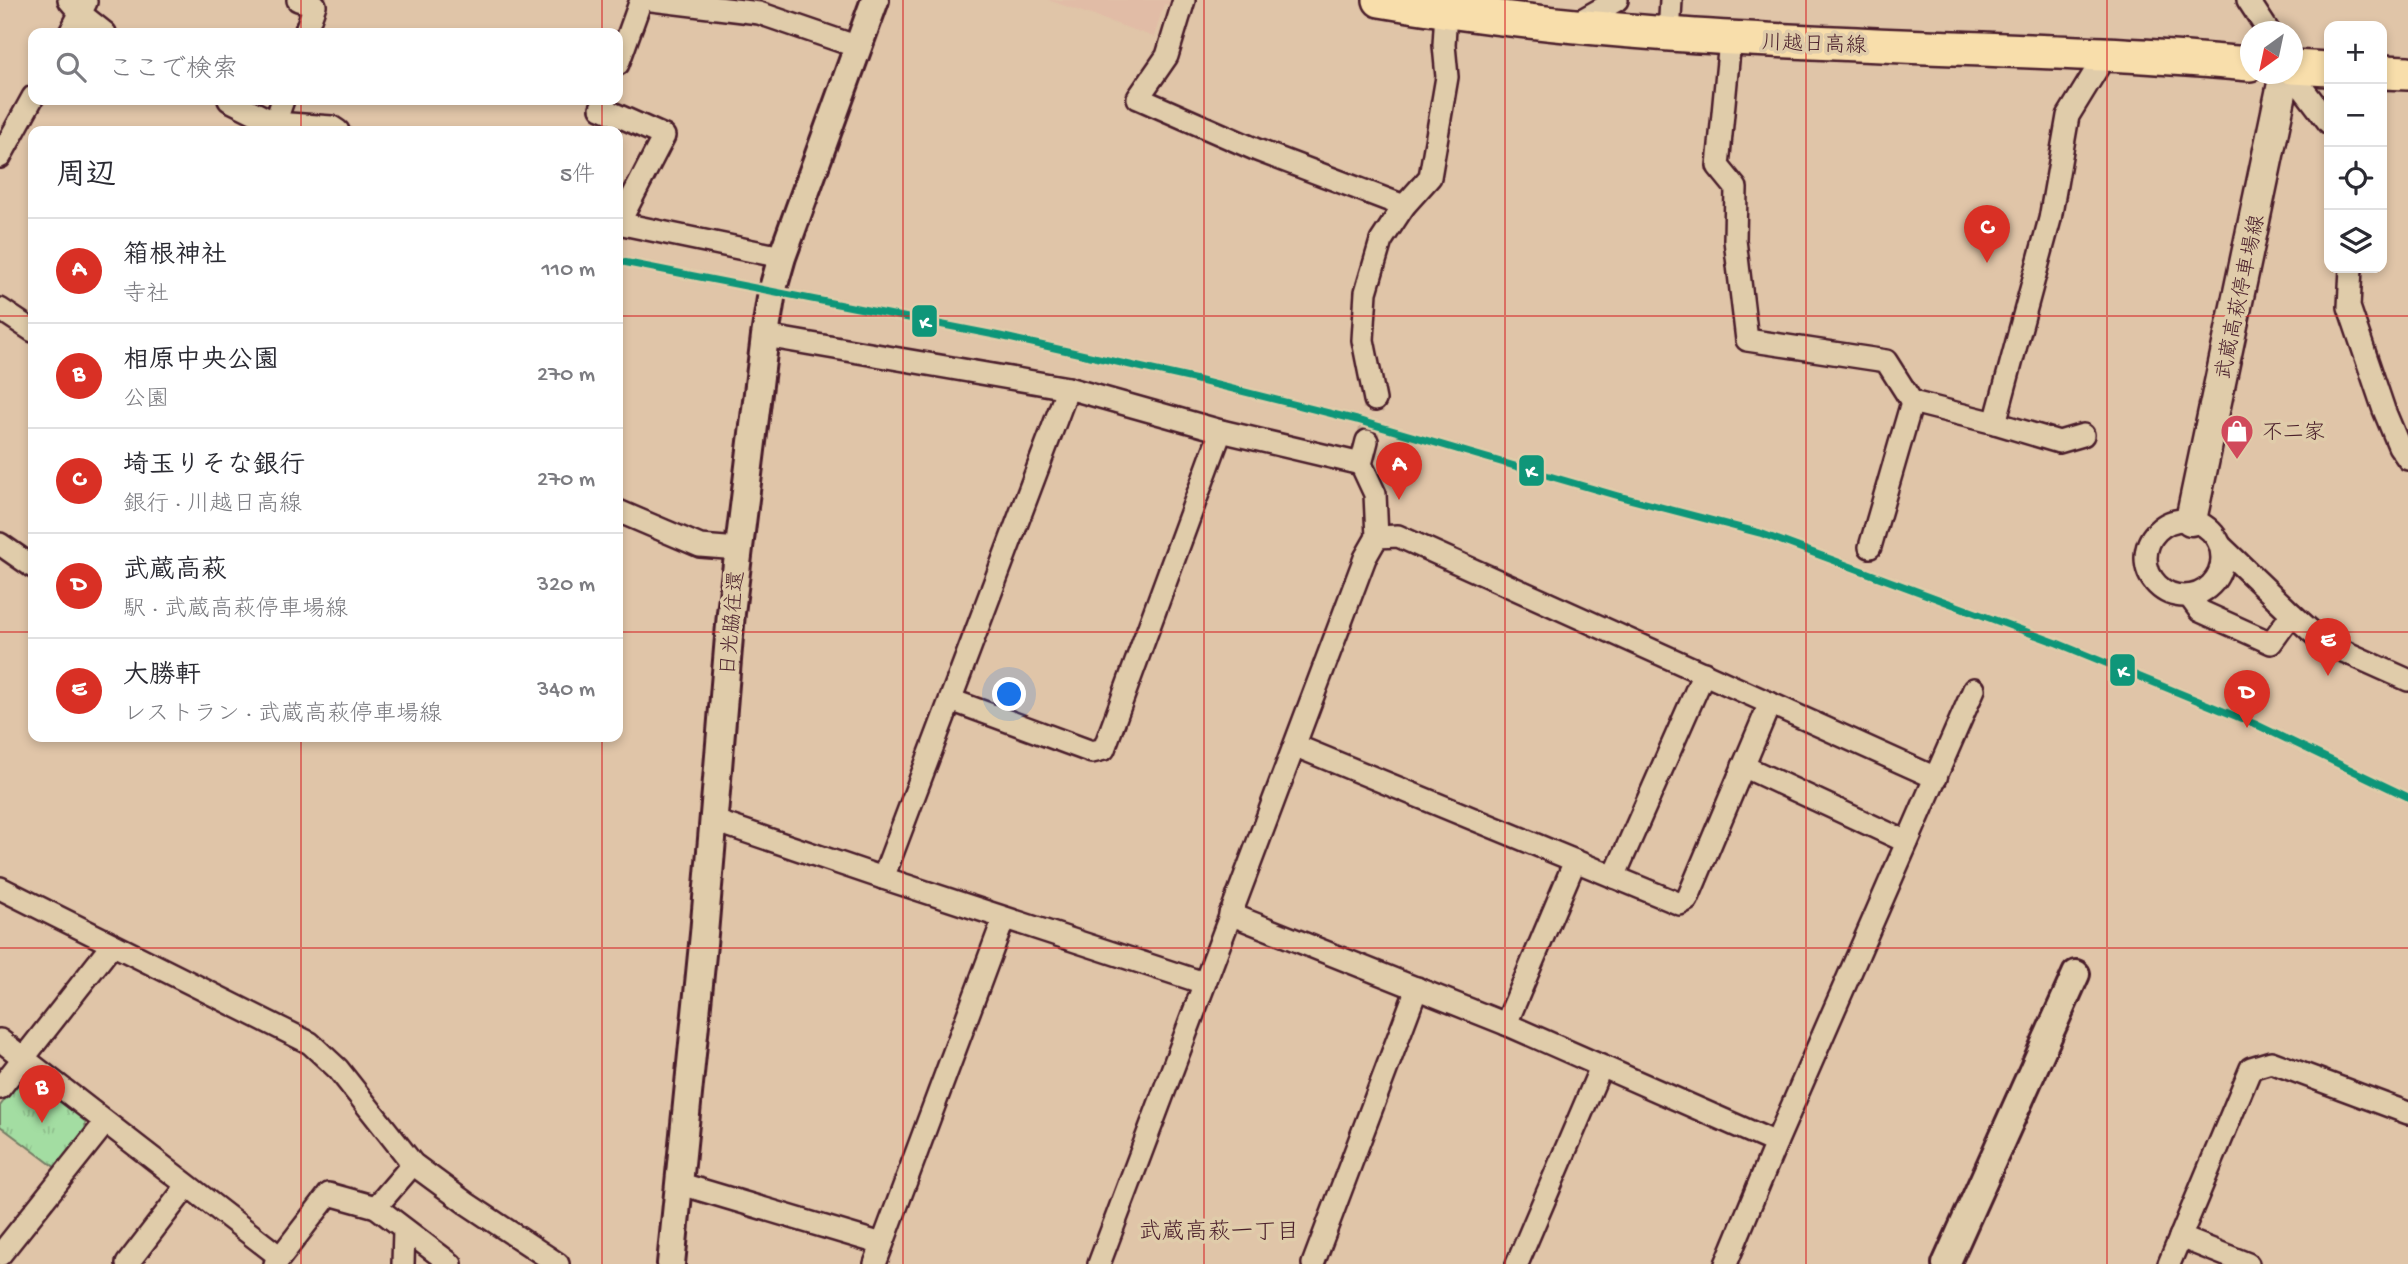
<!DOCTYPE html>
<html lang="ja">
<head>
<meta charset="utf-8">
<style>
	:root { --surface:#fff; --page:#f2f2f3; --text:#2b2b33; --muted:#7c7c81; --line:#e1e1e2; --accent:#d93025 }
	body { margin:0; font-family:"Gochi Hand","Klee One",sans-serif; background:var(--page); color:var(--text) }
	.controls { position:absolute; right:21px; top:21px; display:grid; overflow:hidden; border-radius:14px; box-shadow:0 4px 10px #0003 }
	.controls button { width:63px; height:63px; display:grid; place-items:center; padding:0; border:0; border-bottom:2px solid var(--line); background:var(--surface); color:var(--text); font:35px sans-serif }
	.compass { position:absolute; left:2240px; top:21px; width:63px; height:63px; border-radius:50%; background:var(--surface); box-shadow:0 4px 10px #0003; rotate:213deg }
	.you { position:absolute; left:1010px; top:695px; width:24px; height:24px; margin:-18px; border:5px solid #fff; border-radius:50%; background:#1a73e8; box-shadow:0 0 0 10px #1a73e833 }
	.badge { display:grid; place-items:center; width:46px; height:46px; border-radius:50%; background:var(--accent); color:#fff; font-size:23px; font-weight:700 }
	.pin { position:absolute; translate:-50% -58px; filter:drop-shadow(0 2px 4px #0008) }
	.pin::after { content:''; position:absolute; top:37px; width:24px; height:21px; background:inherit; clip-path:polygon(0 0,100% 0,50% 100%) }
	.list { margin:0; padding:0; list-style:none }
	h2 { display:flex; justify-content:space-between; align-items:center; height:91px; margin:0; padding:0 28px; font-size:30px }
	h2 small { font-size:23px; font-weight:400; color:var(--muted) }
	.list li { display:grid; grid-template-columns:46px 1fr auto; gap:21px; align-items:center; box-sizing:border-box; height:105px; padding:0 28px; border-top:2px solid var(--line) }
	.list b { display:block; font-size:26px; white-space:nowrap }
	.list p { margin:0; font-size:23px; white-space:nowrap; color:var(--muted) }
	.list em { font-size:23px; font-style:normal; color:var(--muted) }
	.icon { flex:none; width:38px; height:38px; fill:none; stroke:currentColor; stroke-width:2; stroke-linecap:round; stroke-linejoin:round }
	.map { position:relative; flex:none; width:2408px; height:1264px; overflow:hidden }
	.search { position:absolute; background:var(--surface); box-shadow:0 4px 10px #0003; left:28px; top:28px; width:595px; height:77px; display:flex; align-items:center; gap:18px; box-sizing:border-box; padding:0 24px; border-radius:14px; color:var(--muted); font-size:26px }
	.panel { position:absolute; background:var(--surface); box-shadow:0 4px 10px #0003; left:28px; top:126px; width:595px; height:616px; border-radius:14px }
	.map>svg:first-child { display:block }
	.built { fill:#e1bca6 }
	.park { fill:url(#park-tufts); stroke:#767e66; stroke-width:2 }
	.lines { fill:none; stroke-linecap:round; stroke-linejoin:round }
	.minor-tunnel { stroke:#c2a48f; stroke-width:21; stroke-dasharray:21 10; stroke-linecap:butt }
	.minor-casing { stroke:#4a1f2b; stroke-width:26 }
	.tertiary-casing { stroke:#4a1f2b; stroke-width:32 }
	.secondary-casing { stroke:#4a1f2b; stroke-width:35 }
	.primary-casing { stroke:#4a1f2b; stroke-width:38 }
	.minor { stroke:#e0ccaa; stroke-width:21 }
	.tertiary { stroke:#e0ccaa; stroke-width:26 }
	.secondary { stroke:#e0ccaa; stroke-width:30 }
	.primary { stroke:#f8deab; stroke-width:33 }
	.rail-1-casing { stroke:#e0ccaa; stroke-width:12 }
	.rail-1 { stroke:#0f9679; stroke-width:7 }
	.grid { fill:none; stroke:#d62828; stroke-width:2; stroke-opacity:0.55 }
	.labels { text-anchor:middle; stroke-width:7; stroke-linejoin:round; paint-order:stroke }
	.street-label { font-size:21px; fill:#4a1f2b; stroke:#e0ccaa }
	.poi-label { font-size:21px; fill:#4a1f2b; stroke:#e0ccaa; text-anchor:start }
	.neighbourhood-label { font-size:23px; fill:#4a1f2b; stroke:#e0ccaa }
	.line-badge { stroke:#e0ccaa; stroke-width:2.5 }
	.badge-label { font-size:19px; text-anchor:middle; font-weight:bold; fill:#fff }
</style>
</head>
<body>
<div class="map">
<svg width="2408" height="1264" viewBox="0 0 2408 1264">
	<defs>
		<pattern id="park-tufts" width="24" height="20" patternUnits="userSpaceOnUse" patternTransform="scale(1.75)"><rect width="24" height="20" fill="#a3dda2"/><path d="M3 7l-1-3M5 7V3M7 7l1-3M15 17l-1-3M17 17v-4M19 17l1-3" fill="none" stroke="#8ebd8c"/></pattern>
	</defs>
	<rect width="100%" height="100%" fill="#e0c5a8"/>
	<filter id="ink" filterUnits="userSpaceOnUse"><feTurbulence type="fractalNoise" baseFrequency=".0143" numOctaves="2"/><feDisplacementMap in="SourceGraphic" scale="14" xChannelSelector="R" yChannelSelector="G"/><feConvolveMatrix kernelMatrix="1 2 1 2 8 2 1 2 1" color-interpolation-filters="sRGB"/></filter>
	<g filter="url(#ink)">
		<polygon class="built" points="1048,0 1174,0 1172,6 1164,4 1154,37"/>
		<polygon class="park" points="29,1079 85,1120 86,1134 60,1171 0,1126 0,1106 18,1082"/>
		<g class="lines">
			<polyline class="minor-tunnel" points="1367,441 1375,400"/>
			<defs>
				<g id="minor">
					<polyline points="69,0 81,14 105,33"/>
					<polyline points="298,0 315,5 305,33"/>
					<polyline points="652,0 759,13 858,47"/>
					<polyline points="1184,0 1167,56 1138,98 1257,150 1404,206"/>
					<polyline points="2248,0 2269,32"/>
					<polyline points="1573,25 1617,0"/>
					<polyline points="70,33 86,2"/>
					<polyline points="1669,35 1671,0"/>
					<polyline points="1730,40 1718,166 1736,188 1735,240 1747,340 1886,361 1912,402 1995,423 2059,442 2083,435"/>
					<polyline points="618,64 641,0"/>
					<polyline points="2292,74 2329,123"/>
					<polyline points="229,100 275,123 332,127 338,131"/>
					<polyline points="605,100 601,108 664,136 619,223"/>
					<polyline points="275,123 283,100"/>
					<polyline points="0,157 33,97"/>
					<polyline points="618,223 782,257"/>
					<polyline points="2351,268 2349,307 2384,410 2399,446 2408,459"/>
					<polyline points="0,309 33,331"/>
					<polyline points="765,336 1068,388 1221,431 1361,464"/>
					<polyline points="1375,400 1363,340 1366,292 1381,241 1404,206 1430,177 1447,77 1444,45 1446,11"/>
					<polyline points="1995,423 2050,219 2068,116 2106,54"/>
					<polyline points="1367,441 1361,464 1375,494 1377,537 1398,536 1936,778"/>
					<polyline points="618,511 700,546 739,549"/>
					<circle cx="2184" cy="558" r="38"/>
					<polyline points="0,544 33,567"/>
					<polyline points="1870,547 1912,402"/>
					<polyline points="2189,596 2200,611 2271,643 2292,614 2221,546"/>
					<polyline points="2292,614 2323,642 2408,680"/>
					<polyline points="951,700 1092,752 1104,749 1221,431"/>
					<polyline points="1296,746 1680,904 1687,900 1770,703"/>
					<polyline points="1743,766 1907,842"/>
					<polyline points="715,821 883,878 1204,983"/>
					<polyline points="1614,877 1704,673"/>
					<polyline points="883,878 1068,388"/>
					<polyline points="0,888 310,1043 338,1069 413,1164 466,1203 558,1264"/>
					<polyline points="1230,914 1506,1024 1776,1143"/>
					<polyline points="1506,1024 1575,861"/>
					<polyline points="0,1040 280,1257"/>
					<polyline points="0,1088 112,945"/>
					<polyline points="681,1184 882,1244"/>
					<polyline points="376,1207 413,1164"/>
					<polyline points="2180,1237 2248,1264"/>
					<polyline points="0,1255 105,1123"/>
					<polyline points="127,1264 187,1186"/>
					<polyline points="275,1264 329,1194 376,1207 451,1264"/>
					<polyline points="403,1264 404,1230"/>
					<polyline points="875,1264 1004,918"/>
					<polyline points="1099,1264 1365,558 1377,537"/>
					<polyline points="1313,1264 1417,988"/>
					<polyline points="1517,1264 1601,1067"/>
					<polyline points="1726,1264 1776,1143 1974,689"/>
					<polyline points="2169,1264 2251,1068 2271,1062 2408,1113"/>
				</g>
				<g id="tertiary">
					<polyline points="671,1264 704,934 731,613 765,336 772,292 782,257 875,0"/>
					<polyline points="1946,1264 2076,974"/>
				</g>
				<polyline id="secondary" points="2191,520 2285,74"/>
				<g id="primary">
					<path d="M1380,0c239,42 481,43 723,54 49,2 98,6 147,10"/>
					<polyline points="2292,67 2329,69"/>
					<polyline points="2382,72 2408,73"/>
				</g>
			</defs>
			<use href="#minor" class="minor-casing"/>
			<use href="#tertiary" class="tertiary-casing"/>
			<use href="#secondary" class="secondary-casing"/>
			<use href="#primary" class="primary-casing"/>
			<use href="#minor" class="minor"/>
			<use href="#tertiary" class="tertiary"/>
			<use href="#secondary" class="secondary"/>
			<use href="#primary" class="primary"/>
			<defs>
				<polyline id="rail-1" points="618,261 1000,336 1193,379 1357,420 1618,496 1760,533 2057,643 2255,724 2408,797"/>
			</defs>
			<use href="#rail-1" class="rail-1-casing"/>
			<use href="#rail-1" class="rail-1"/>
		</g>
	</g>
	<path class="grid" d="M301,0v33M602,0v33M903,0v1264M1204,0v1264M1505,0v1264M1806,0v1264M2107,0v1264M301,100v31M602,100v31M0,316h33M618,316h1790M0,632h33M618,632h1790M301,737v527M602,737v527M0,948h2408"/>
	<defs>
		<symbol id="shop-pin" viewBox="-11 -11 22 30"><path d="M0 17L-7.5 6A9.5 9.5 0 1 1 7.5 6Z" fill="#d1495b" stroke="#e0ccaa"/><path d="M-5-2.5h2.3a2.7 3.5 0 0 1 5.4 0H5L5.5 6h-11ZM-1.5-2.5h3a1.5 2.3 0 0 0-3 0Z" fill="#fff"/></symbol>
	</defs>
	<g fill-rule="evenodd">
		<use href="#shop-pin" x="2218" y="412" width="38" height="52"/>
	</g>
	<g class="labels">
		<g class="street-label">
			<text transform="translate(1814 43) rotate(2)" y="7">川越日高線</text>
			<text transform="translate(2239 297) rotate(-78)" y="7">武蔵高萩停車場線</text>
			<text transform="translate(731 623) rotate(-85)" y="7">日光脇往還</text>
		</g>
		<g class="poi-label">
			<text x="2262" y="438">不二家</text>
		</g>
		<g class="neighbourhood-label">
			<text x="1219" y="1238">武蔵高萩一丁目</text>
		</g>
	</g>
	<g class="line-badge">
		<rect x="911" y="304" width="27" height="34" rx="7" fill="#0f9679"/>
		<rect x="1518" y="454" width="27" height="33" rx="7" fill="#0f9679"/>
		<rect x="2109" y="653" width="27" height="34" rx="7" fill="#0f9679"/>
	</g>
	<g class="badge-label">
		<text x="925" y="328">K</text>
		<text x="1531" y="477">K</text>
		<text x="2123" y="677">K</text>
	</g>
</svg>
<div class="controls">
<button>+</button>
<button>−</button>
<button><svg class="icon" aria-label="locate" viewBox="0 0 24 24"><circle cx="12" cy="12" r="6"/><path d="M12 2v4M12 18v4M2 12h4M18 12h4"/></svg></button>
<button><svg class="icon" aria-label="layers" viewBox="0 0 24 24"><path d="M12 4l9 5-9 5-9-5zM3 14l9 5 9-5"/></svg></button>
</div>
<svg class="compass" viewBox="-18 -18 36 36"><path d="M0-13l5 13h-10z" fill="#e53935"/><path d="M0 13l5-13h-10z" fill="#7c7c81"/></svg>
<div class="you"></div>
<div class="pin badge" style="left:1399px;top:500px">A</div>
<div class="pin badge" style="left:42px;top:1123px">B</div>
<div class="pin badge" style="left:1987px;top:263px">C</div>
<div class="pin badge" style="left:2247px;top:728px">D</div>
<div class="pin badge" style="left:2328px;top:676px">E</div>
<div class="search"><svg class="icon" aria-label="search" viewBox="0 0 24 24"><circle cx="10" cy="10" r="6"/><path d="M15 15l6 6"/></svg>ここで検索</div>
<section class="panel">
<h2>周辺<small>5件</small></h2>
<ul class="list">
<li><span class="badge">A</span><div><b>箱根神社</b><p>寺社</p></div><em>110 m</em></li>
<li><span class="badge">B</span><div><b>相原中央公園</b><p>公園</p></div><em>270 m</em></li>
<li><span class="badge">C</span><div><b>埼玉りそな銀行</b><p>銀行 · 川越日高線</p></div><em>270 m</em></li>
<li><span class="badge">D</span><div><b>武蔵高萩</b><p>駅 · 武蔵高萩停車場線</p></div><em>320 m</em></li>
<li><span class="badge">E</span><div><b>大勝軒</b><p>レストラン · 武蔵高萩停車場線</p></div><em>340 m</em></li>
</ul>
</section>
</div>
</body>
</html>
